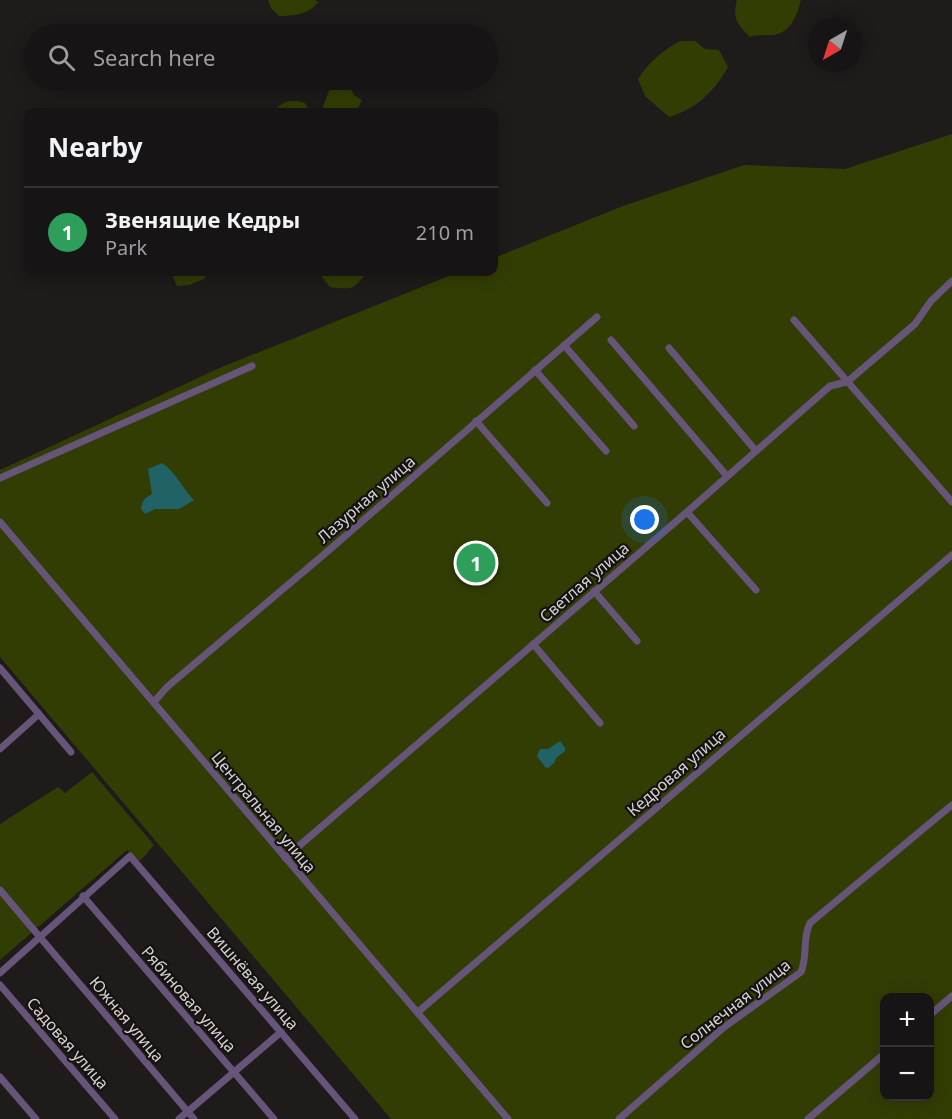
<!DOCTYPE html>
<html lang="en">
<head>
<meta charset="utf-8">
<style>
	:root { --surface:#161414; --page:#232122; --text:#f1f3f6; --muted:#9e9ea0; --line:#353334; --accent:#d93025 }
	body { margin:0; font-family:"Noto Sans",sans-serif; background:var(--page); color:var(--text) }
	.controls { position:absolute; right:18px; bottom:18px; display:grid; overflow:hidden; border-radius:12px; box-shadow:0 3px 15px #0003 }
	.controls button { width:54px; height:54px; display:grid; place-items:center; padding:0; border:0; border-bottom:2px solid var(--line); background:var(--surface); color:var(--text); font:30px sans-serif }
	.compass { position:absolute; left:808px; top:18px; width:54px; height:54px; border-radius:50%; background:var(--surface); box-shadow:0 3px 15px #0003; rotate:219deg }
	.you { position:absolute; left:645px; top:520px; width:21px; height:21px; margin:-15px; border:4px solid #fff; border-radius:50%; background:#1a73e8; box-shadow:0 0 0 9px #1a73e833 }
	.badge { display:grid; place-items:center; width:39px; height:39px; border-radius:50%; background:var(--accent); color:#fff; font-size:20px; font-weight:700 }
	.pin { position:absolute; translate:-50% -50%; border:3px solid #fff; box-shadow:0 2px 6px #0006 }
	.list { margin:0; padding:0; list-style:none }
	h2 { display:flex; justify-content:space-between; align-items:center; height:78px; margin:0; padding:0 24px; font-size:26px }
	h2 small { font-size:20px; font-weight:400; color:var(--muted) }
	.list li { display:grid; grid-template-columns:39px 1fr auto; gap:18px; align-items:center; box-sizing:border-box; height:90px; padding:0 24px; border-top:2px solid var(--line) }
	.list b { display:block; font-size:22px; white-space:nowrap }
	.list p { margin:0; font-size:20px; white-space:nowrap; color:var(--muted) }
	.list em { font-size:20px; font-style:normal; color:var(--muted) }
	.icon { flex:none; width:33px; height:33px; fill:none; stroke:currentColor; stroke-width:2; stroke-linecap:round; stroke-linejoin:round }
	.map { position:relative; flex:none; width:952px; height:1119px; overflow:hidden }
	.search { position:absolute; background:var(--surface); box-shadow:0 3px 15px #0003; left:24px; top:24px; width:474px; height:66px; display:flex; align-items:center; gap:15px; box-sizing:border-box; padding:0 21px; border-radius:33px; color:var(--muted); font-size:22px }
	.panel { position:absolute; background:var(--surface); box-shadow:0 3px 15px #0003; left:24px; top:108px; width:474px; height:168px; border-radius:12px }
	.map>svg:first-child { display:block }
	.green { fill:#323d04; fill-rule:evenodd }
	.water { fill:#216267 }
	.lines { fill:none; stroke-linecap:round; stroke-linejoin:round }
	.street { stroke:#665479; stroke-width:7 }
	.labels { text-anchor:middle; stroke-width:4.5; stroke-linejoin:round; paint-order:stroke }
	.street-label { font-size:16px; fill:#d5d2d1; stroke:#151211 }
</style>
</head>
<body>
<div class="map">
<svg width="952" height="1119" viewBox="0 0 952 1119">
	<rect width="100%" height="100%" fill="#1e1b1a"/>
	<g class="green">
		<path d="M268,0h47l3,2c-8,12 -25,14 -39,14l-8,-8z"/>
		<path d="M737,0h64c-4,15 -10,33 -28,35 -9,1 -14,-1 -23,2 -13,-13 -18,-18 -13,-37z"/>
		<path d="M680,41h15l10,8 14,1 9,17c-13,24 -33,43 -59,50l-24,-21 -7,-17c11,-17 24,-28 42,-38z"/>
		<path d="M338,80h13l2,3 -2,7 4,6 7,4 -6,12h-83c10,-11 17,-14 32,-9l3,5 6,4 8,-3 7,-18z"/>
		<path d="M952,134v985h-561l-391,-462v-187l217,-101 242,-97h35v-14l129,-52 121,-41 101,4zM884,998h46v98h-46z"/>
		<polygon points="171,272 208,272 204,279 189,285 177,286"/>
		<path d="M318,272h48c-11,18 -15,18 -36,15z"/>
		<polygon points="92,772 154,845 140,861 127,850 0,960 0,824 58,787 65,793"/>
	</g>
	<g class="water">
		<path d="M162,463c11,6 22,27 32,37l-15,9h-24l-10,5 -4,-5c1,-9 4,-11 11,-15l-4,-25z"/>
		<polygon points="560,741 565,748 565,751 556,758 554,763 548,768 545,767 537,756 540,749 548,749"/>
	</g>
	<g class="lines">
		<g class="street">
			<polyline points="794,320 952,502"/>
			<polyline points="611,340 727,476"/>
			<polyline points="564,345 634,426"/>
			<polyline points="669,348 756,451"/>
			<polyline points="535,370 606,451"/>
			<polyline points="476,421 547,503"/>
			<polyline points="0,478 252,366"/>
			<polyline points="687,512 756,590"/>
			<polyline points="0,522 508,1119"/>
			<polyline points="594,591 637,641"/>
			<polyline points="533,644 600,723"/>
			<polyline points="0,668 71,752"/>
			<polyline points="154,702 167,687 328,551 597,317"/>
			<polyline points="0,749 39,714"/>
			<polyline points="285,858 687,512 830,386 847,382 915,324 931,301 952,281"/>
			<polyline points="0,890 194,1119"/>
			<polyline points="83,896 274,1119"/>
			<polyline points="0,973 130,856 355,1119"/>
			<polyline points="0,985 115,1119"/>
			<polyline points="418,1012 952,555"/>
			<polyline points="930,1015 952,996"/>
			<polyline points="0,1077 36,1119"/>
			<polyline points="179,1119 281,1032"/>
			<path d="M619,1119l104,-91 78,-56c7,-16 1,-34 9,-49l142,-118"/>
			<polyline points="808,1119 884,1054"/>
		</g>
	</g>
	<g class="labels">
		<g class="street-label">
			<text transform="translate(366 499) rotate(-41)" y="6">Лазурная улица</text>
			<text transform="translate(584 582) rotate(-41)" y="6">Светлая улица</text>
			<text transform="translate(676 772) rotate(-41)" y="6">Кедровая улица</text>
			<text transform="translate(264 812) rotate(50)" y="6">Центральная улица</text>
			<text transform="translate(253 978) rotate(49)" y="6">Вишнёвая улица</text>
			<text transform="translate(189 999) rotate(49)" y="6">Рябиновая улица</text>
			<text transform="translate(735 1004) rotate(-38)" y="6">Солнечная улица</text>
			<text transform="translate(127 1019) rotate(50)" y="6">Южная улица</text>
			<text transform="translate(68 1043) rotate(49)" y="6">Садовая улица</text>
		</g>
	</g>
</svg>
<div class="controls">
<button>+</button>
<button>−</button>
</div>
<svg class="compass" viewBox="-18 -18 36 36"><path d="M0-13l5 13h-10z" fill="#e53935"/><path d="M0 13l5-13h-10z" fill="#9e9ea0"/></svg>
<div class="you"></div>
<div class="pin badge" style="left:476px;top:563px;background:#2e9e5b">1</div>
<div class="search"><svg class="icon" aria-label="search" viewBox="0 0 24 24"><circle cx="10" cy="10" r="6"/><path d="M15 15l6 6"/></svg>Search here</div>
<section class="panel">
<h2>Nearby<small></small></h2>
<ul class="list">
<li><span class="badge" style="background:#2e9e5b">1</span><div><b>Звенящие Кедры</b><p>Park</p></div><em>210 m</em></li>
</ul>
</section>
</div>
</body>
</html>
